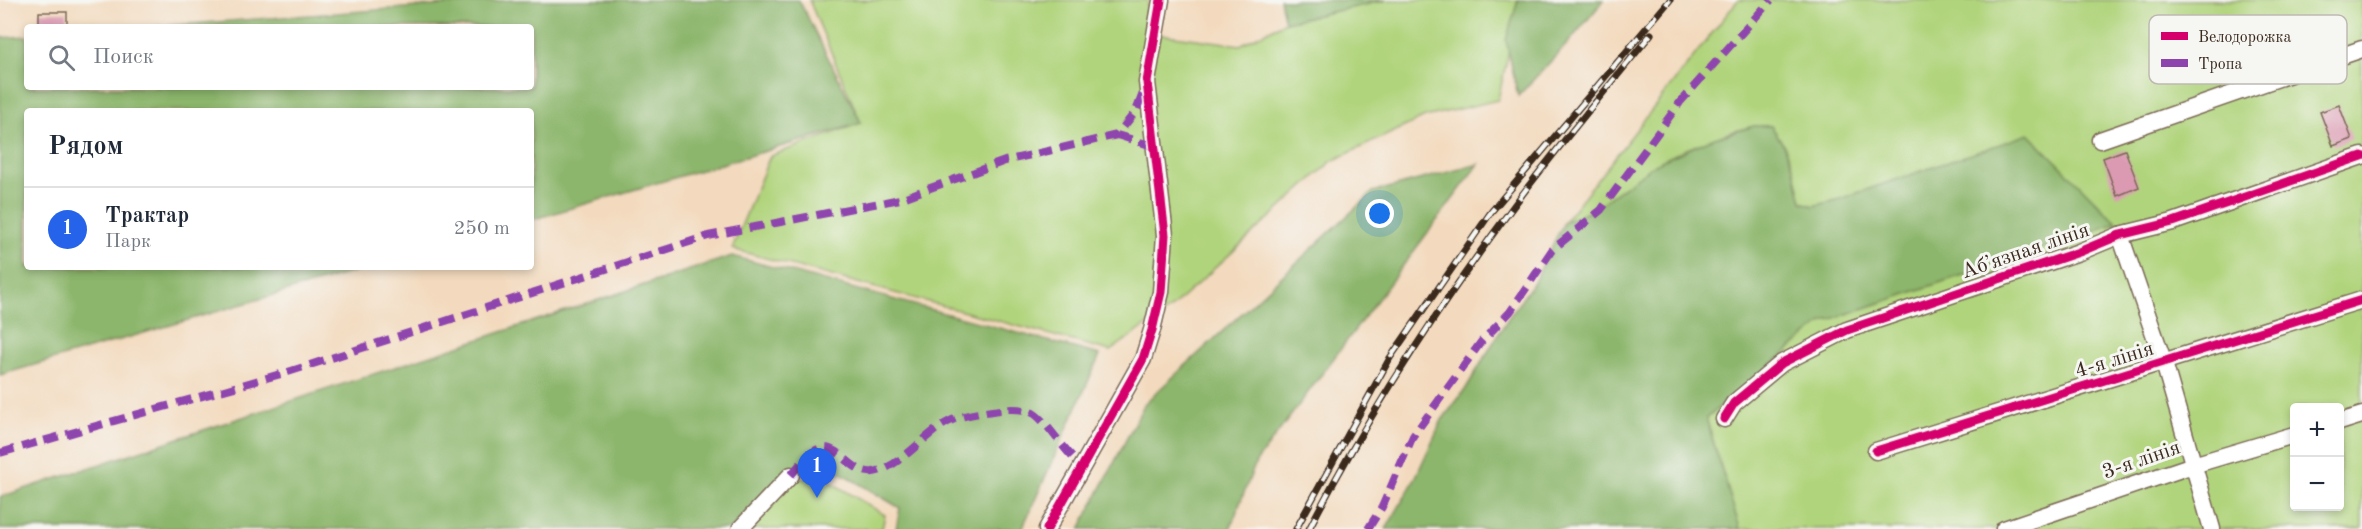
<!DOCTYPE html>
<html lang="ru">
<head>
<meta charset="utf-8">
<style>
	:root { --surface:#fff; --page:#f2f2f3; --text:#1f2937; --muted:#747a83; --line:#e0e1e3; --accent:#2563eb }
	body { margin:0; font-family:"Old Standard TT",serif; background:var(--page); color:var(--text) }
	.controls { position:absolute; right:18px; bottom:18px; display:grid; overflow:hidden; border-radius:6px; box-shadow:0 3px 9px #0003 }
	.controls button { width:54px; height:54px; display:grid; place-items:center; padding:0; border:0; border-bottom:2px solid var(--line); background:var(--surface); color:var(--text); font:30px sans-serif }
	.you { position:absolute; left:1380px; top:214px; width:21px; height:21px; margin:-15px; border:4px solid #fff; border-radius:50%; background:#1a73e8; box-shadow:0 0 0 9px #1a73e833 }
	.badge { display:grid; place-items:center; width:39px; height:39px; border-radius:50%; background:var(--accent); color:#fff; font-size:20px; font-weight:700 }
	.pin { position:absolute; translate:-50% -50px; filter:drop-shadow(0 2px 3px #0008) }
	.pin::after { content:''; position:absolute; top:32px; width:21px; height:18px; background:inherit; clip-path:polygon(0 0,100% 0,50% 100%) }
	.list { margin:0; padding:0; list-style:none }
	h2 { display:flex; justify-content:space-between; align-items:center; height:78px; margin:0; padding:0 24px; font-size:26px }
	h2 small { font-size:20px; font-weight:400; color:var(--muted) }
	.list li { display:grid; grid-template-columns:39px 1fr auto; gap:18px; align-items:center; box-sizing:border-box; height:84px; padding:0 24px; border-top:2px solid var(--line) }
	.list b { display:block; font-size:22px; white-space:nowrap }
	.list p { margin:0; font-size:20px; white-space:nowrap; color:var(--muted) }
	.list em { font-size:20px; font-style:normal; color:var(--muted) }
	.icon { flex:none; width:33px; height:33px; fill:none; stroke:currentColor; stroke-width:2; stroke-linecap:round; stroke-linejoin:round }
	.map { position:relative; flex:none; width:2362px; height:529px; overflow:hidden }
	.search { position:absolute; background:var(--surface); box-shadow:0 3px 9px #0003; left:24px; top:24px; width:510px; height:66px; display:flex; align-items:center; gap:15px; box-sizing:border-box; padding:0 21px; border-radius:6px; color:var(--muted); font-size:22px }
	.panel { position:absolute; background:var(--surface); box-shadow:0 3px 9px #0003; left:24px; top:108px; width:510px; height:162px; border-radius:6px }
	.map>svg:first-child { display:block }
	.green { fill:#b0d47c; stroke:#767f4d; stroke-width:1.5; fill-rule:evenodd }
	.forest { fill:#8cb66c; stroke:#647045; stroke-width:1.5 }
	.building { fill:#db9ab2 }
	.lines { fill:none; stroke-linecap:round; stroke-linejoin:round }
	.street-casing { stroke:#7b6856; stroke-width:19 }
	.street { stroke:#fff; stroke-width:16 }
	.rail-casing { stroke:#3b2a1e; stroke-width:7 }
	.rail { stroke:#f6f6f2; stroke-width:4.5; stroke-dasharray:14; stroke-linecap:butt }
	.quiet { stroke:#8e44ad; stroke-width:8; stroke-dasharray:15 8; stroke-linecap:butt }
	.cycleway-casing { stroke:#f6f6f2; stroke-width:13 }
	.cycleway { stroke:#d6006c; stroke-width:9 }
	.labels { text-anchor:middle; stroke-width:6; stroke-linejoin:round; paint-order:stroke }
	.street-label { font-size:21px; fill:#3b2a1e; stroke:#f6f6f2 }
	.key { fill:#f6f6f2; stroke:#beb9b2; stroke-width:1.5 }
	.key-label { font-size:16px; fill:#3b2a1e }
</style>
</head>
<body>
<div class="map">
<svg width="2362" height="529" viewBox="0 0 2362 529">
	<rect width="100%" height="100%" fill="#f6f6f2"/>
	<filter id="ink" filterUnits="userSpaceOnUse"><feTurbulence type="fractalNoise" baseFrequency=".0167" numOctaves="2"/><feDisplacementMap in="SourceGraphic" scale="12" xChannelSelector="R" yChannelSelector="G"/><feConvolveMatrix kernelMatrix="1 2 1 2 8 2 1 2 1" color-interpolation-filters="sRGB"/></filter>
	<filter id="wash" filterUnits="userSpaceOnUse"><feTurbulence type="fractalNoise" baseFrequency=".008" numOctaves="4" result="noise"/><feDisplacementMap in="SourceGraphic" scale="24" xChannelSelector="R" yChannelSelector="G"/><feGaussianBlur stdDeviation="1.35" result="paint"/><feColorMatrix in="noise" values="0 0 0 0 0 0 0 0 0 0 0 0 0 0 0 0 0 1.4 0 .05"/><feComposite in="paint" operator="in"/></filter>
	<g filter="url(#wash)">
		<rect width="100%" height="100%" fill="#f3dabe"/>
		<g class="green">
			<polygon points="809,0 1148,0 1145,32 1240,45 1285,22 1387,0 1520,0 1498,100 1425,117 1332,161 1170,309 1110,351 732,249 770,156 861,123"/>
			<path d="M1738,0h624v529h-622l-34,-111 117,-96 294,-99 -88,-89 -192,66 -24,6 -11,-4c-8,-33 -10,-47 -31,-76h-17l-23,6 -47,18 -27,13 -66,48 -27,11zM2294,408h46v98h-46z"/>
			<polygon points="819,475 885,515 882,529 750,529 794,481"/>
		</g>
		<g class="forest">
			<polygon points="511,0 799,0 861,123 531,220 531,111 27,111 27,267 370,267 0,375 0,38 27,36 27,87 531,87 531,27 151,27"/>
			<polygon points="1280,0 1387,0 1285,22"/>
			<polygon points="1518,0 1604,0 1568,43 1518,96 1506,40"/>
			<path d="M1754,126h17c21,29 23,42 31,76l11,4 24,-6 192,-66 88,89 -294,99 -117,96 34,111h-354l27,-46 29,-63 23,-30 42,-70 27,-38 30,-60 27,-11 66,-48 52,-23z"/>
			<polygon points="1479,164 1256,462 1230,529 1080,529 1145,403 1373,192"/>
			<polygon points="732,256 1100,355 1022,529 896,529 900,508 821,461 787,469 731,529 0,529 0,497"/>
		</g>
		<g id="blocks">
			<g class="building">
				<rect x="39" y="12" width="28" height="15"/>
				<polygon points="2339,105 2352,139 2333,146 2320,112"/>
				<polygon points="2125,150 2139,187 2117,196 2103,158"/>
			</g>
		</g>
	</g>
	<g filter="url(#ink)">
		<use href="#blocks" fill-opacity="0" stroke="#7b6856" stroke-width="1.5"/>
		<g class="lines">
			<defs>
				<g id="street">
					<polyline points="2100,140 2362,49"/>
					<polyline points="2120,235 2164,363 2212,529"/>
					<polyline points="1724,419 1734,403 1782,363 1847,330 2079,252 2120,235 2173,222 2362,156"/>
					<polyline points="2340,422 2362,415"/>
					<polyline points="1876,451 2362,300"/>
					<polyline points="740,529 791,475"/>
					<polyline points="1047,529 1143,359 1152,330 1161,292 1165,235 1147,82 1161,0"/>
					<polyline points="2004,529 2193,465 2294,435"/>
				</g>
			</defs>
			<use href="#street" class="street-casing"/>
			<use href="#street" class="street"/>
			<defs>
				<g id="rail">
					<polyline points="1296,529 1390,358 1491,212 1670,0"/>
					<path d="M1309,529c57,-111 124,-214 198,-314 45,-62 96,-121 144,-181"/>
				</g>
			</defs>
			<use href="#rail" class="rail-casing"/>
			<use href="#rail" class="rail"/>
			<g class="quiet">
				<polyline points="1117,135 1156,147"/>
				<polyline points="0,453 288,372 708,236 900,199 1005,161 1117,135 1136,111 1145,88"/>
				<path d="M791,475c7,-8 14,-18 22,-23 23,-17 36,23 60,20 27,-4 51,-38 75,-50 13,-7 31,-9 44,-11 14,-2 28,-4 41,2 12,6 33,41 49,53"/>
				<polyline points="1368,529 1382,507 1413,436 1481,342 1510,312 1552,250 1601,210 1681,101 1771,0"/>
			</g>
			<defs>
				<g id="cycleway">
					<polyline points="1724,419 1734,403 1782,363 1847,330 2079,252 2120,235 2173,222 2362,156"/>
					<polyline points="1876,451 2362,300"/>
					<polyline points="1047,529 1143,359 1152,330 1161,292 1165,235 1147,82 1161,0"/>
				</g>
			</defs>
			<use href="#cycleway" class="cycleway-casing"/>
			<use href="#cycleway" class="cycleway"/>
		</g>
	</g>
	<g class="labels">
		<g class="street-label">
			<text transform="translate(2025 250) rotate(-19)" y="7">Абʼязная лінія</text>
			<text transform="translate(2114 359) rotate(-17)" y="7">4-я лінія</text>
			<text transform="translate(2141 459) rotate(-19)" y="7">3-я лінія</text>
		</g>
	</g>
	<rect x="2149" y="15" width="198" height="69" rx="9" class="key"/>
	<rect x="2161" y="32" width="27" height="8" fill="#d6006c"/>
	<rect x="2161" y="59" width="27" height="8" fill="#8e44ad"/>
	<g class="key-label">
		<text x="2198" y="42">Велодорожка</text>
		<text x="2198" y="69">Тропа</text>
	</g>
</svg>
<div class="controls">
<button>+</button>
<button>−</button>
</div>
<div class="you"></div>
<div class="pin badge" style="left:817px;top:498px">1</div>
<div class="search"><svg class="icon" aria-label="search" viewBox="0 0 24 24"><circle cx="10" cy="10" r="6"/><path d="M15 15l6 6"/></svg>Поиск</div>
<section class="panel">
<h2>Рядом<small></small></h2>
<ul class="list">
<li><span class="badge">1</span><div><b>Трактар</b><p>Парк</p></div><em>250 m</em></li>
</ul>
</section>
</div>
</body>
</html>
